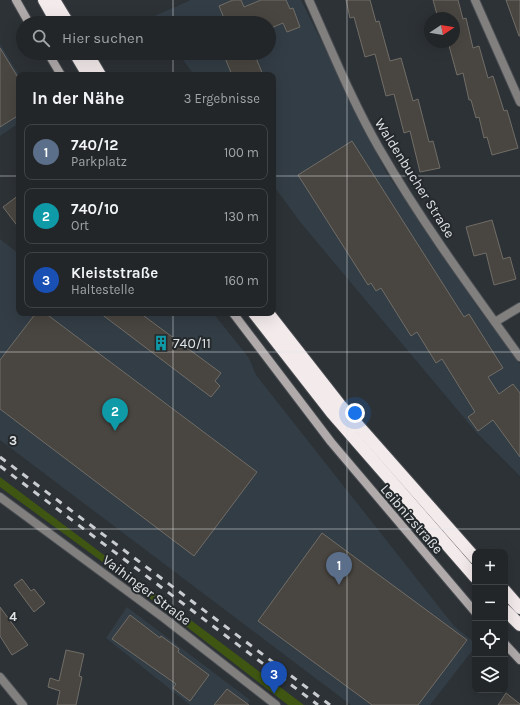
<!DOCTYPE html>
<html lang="de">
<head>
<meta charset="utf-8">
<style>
	:root { --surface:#222628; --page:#2a2e30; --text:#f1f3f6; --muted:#a2a5a8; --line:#3f4345; --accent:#4ad49c }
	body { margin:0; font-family:Karla,sans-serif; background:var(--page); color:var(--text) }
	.controls { position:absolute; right:12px; bottom:12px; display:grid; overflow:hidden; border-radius:8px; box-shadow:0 4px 16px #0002 }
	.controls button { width:36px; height:36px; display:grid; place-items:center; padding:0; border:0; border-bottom:1px solid var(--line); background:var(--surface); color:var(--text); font:20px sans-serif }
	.compass { position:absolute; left:424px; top:12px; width:36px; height:36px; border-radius:50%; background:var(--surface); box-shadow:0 4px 16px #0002; rotate:78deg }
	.you { position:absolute; left:355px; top:413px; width:14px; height:14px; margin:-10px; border:3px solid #fff; border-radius:50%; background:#1a73e8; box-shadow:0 0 0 6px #1a73e833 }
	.badge { display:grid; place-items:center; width:26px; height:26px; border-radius:50%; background:var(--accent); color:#fff; font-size:13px; font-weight:700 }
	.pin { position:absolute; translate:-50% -33px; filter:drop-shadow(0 1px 2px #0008) }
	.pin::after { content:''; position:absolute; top:21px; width:14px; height:12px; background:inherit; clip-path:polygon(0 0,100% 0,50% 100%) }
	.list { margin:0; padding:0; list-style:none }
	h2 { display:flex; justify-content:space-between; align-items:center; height:52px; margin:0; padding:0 16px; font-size:17px }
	h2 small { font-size:13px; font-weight:400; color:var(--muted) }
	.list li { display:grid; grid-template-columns:26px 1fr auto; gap:12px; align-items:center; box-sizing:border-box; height:56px; margin:0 8px 8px; padding:0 8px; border:1px solid var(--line); border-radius:8px }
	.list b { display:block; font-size:15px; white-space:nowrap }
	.list p { margin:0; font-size:13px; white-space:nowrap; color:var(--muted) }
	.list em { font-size:13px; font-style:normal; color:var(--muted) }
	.icon { flex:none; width:22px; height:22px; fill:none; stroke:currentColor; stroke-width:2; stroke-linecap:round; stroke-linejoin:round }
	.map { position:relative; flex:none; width:520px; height:705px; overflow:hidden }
	.search { position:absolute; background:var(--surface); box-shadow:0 4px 16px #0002; left:16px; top:16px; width:260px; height:44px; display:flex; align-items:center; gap:10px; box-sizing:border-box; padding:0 14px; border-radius:22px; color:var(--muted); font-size:15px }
	.panel { position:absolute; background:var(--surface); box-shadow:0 4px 16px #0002; left:16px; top:72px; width:260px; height:244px; border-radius:8px }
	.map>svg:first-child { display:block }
	.built { fill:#333d45 }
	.green { fill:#3f5512 }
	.building { fill:#494540; stroke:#716d67 }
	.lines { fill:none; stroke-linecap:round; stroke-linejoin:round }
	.street-casing { stroke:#4a4e52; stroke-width:10 }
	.secondary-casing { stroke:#4a4e52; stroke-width:10 }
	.highway-casing { stroke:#4a4e52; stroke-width:14 }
	.street { stroke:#827f7f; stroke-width:8 }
	.secondary { stroke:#b0aaab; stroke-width:8 }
	.highway { stroke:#f3eaeb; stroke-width:12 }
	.rail { stroke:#cacdd0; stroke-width:3; stroke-dasharray:7 7; stroke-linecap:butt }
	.grid { fill:none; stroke:#e0e3e6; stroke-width:1; stroke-opacity:0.55 }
	.labels { text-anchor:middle; stroke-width:4; stroke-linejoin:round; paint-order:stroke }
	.street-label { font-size:14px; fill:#e0e3e6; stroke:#24292c }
	.poi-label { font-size:14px; fill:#e0e3e6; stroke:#24292c; text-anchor:start }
	.grid-label { font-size:13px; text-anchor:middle; font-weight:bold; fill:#e0e3e6; stroke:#24292c; stroke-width:4; stroke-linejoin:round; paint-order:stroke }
</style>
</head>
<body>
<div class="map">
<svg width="520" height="705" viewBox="0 0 520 705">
	<rect width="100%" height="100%" fill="#2d3236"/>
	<g class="built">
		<polygon points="191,0 301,0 386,172 479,309 520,364 520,476 476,432 301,223 273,185 273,75 194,75 178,53 269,53 269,23 156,23 152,17"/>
		<polygon points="0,44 19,75 19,123 0,136"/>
		<polygon points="0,239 19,254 19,313 213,313 249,358 256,375 454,626 475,643 475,647 430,705 351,705 0,440"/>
		<polygon points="127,607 250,700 247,705 190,705 106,638"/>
	</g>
	<polygon class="green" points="0,477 304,705 288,705 104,563 0,487"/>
	<g class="building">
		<polygon points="233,0 241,0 244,7 261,0 286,0 290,9 293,8 300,27 287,32 283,23 271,28 269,23 226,23 219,6"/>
		<polygon points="346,0 370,0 376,22 379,21 390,61 401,58 413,101 418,99 429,142 433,141 440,168 420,172 410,131 404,133 394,94 386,96 375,54 365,57 354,17 350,18"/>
		<polygon points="433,0 458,0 463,19 466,18 473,48 479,46 488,78 493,76 504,111 507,110 518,148 492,155 487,137 484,138 479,117 476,118 471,100 469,100 463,73 457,75 448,42 454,42 454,18 438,18"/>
		<polygon points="506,0 520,0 520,36 519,36"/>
		<polygon points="0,48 19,79 19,115 0,127"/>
		<polygon points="223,53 254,53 263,75 232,75"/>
		<polygon points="352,141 464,317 469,314 503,368 488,377 499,394 513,384 520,393 520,457 493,420 478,431 468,417 475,412 442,359 436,363 417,332 411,336 381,288 376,291 371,283 368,285 298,175"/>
		<polygon points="19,195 19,228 3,207"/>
		<polygon points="492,220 503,259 510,257 516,279 494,285 486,253 474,256 466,227"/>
		<polygon points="36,313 45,313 257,472 194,556 0,409 0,360"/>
		<polygon points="100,313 140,313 221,373 215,381 220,386 211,397"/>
		<polygon points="322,533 467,640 418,705 372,705 258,621"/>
		<polygon points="22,579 31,591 34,589 45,603 34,612 14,585"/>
		<polygon points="0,607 28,645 12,655 0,636"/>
		<polygon points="130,615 160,638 161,636 179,649 178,652 209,675 190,701 173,688 176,684 112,639"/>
		<polygon points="66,650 84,654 79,676 82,677 76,705 57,705 60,691 48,687 50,678 59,681"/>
		<polygon points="227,689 249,705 214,705"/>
		<polygon points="506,693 520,704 520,705 498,705"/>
	</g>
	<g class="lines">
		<defs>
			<g id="street">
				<path d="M309,0c22,49 43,101 70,148 42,73 92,141 141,209"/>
				<polyline points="475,0 520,102"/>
				<polyline points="495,322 520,307"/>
				<polyline points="0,497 164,618 276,705"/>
				<polyline points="0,677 23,705"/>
			</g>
			<g id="secondary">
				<polyline points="16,0 29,23"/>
				<polyline points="48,53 61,75"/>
				<polyline points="233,313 331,442 475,612"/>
				<polyline points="505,644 520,660"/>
			</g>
			<g id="highway">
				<polyline points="44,0 57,23"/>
				<polyline points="54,0 68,23"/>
				<polyline points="75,53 88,75"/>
				<polyline points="87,53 100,75"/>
				<polyline points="254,313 332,413 475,577"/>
				<polyline points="268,313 340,405 475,558"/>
				<polyline points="505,591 520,608"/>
				<polyline points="505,610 520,625"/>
			</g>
		</defs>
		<use href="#street" class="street-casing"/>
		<use href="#secondary" class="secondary-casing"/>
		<use href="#highway" class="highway-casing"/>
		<use href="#street" class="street"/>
		<use href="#secondary" class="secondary"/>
		<use href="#highway" class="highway"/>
		<g class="rail">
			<polyline points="0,457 330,705"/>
			<polyline points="0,466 318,705"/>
		</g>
	</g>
	<path class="grid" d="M173,0v23M347,0v705M173,53v22M0,176h19M273,176h247M173,313v392M0,352h520M0,529h520"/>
	<defs>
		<symbol id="building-bare" viewBox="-9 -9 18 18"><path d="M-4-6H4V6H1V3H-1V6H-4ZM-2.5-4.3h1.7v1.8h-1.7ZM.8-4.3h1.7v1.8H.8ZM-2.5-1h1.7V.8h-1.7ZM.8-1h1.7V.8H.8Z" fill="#0f9aa8" stroke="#24292c" stroke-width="2.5" paint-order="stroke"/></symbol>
	</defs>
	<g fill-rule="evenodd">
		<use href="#building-bare" x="150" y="332" width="22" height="22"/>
	</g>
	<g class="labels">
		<g class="street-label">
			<text transform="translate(415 178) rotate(58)" y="5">Waldenbucher Straße</text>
			<text transform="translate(412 519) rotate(49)" y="5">Leibnizstraße</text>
			<text transform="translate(147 590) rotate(37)" y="5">Vaihinger Straße</text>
		</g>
		<g class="poi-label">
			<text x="173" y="348">740/11</text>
		</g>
	</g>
	<g class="grid-label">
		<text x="13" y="445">3</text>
		<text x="13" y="621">4</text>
	</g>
</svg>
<div class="controls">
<button>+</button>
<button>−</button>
<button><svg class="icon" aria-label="locate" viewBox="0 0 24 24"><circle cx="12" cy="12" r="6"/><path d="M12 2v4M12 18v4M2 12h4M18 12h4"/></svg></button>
<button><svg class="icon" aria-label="layers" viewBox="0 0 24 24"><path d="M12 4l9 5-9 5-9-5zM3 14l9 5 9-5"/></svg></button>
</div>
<svg class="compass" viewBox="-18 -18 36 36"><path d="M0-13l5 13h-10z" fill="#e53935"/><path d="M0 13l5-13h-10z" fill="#a2a5a8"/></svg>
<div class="you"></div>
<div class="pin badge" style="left:339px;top:585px;background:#5c6f8a">1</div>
<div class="pin badge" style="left:115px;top:431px;background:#0f9aa8">2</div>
<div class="pin badge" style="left:274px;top:694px;background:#1a4fb4">3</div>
<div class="search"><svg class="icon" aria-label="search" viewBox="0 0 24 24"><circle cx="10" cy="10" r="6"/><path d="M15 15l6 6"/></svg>Hier suchen</div>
<section class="panel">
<h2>In der Nähe<small>3 Ergebnisse</small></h2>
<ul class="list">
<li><span class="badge" style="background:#5c6f8a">1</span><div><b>740/12</b><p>Parkplatz</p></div><em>100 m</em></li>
<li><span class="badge" style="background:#0f9aa8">2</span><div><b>740/10</b><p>Ort</p></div><em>130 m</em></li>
<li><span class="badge" style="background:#1a4fb4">3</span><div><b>Kleiststraße</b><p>Haltestelle</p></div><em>160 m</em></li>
</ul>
</section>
</div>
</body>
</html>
